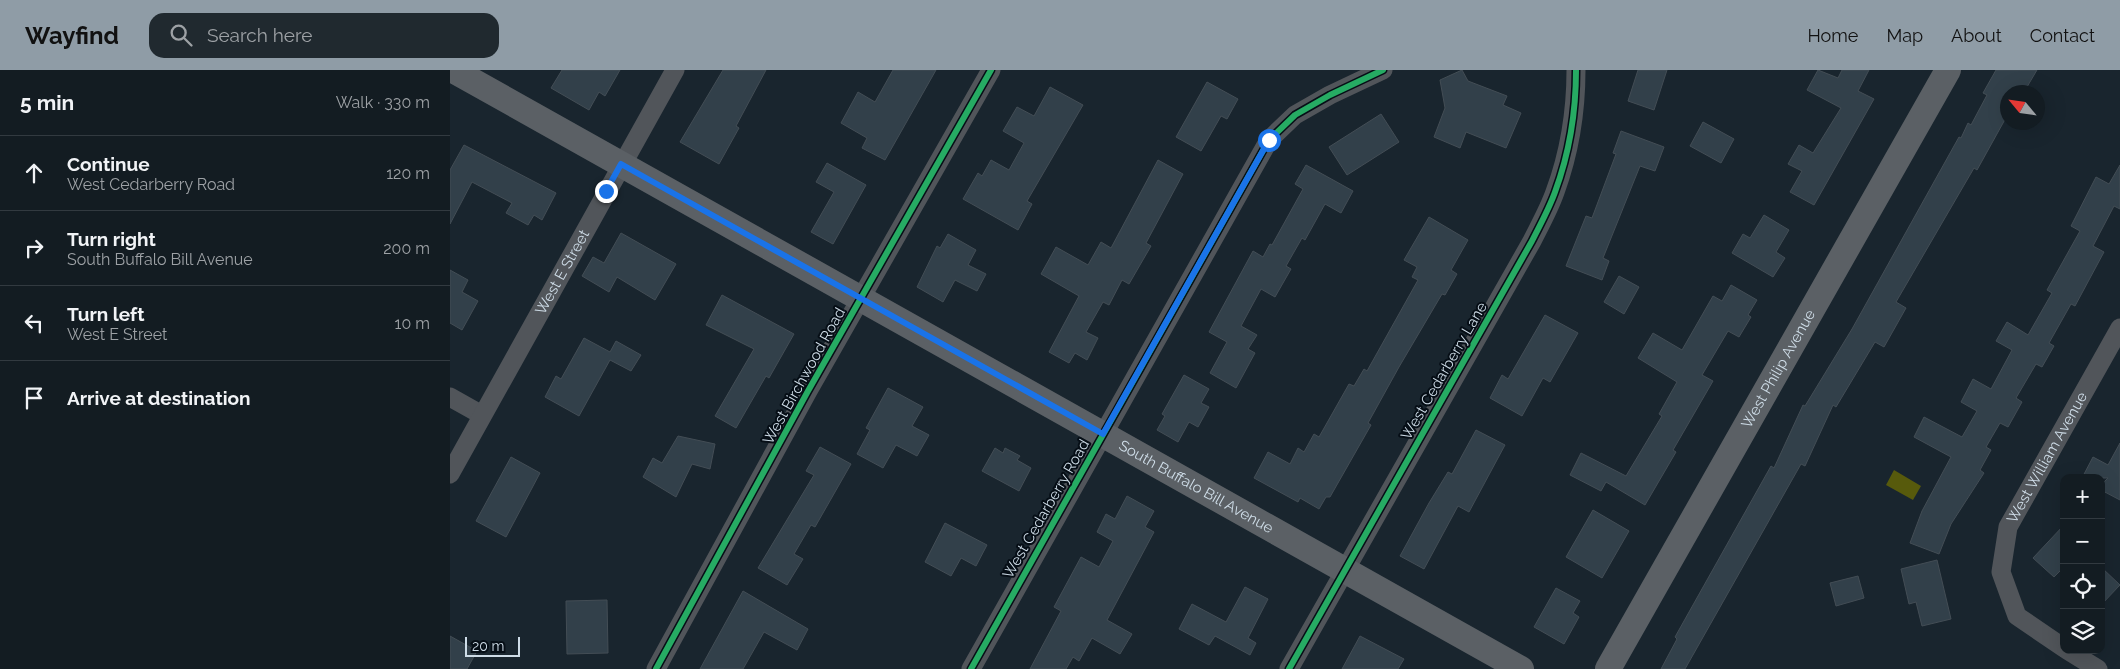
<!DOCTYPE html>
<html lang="en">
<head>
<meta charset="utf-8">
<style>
	:root { --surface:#131c22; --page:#20292f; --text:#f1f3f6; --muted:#9da1a5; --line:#323a40; --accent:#8f9ca6 }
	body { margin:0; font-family:Raleway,sans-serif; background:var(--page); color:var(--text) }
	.controls { position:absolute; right:15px; bottom:15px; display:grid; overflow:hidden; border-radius:10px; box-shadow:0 5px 20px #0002 }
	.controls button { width:45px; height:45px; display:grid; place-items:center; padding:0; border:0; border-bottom:1px solid var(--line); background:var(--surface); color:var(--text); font:25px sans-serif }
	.compass { position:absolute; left:1550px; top:15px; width:45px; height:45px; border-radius:50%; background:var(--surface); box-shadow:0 5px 20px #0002; rotate:299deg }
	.scale { position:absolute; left:15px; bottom:12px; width:55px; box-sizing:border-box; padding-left:5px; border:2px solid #cedce7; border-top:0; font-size:14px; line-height:18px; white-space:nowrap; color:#cedce7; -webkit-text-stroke:4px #060e16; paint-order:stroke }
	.stop { position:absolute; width:15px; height:15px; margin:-11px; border:4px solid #1a73e8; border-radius:50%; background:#fff }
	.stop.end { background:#1a73e8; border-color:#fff; box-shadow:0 1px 5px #0008 }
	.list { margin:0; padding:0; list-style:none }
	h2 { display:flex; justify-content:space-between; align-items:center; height:65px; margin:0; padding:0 20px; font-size:21px }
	h2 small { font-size:16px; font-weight:400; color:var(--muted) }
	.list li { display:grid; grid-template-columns:32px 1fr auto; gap:15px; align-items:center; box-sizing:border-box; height:75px; padding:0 20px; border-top:1px solid var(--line) }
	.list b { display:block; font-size:19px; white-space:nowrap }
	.list p { margin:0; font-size:16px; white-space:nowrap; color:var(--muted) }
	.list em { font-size:16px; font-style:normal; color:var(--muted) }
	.icon { flex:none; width:28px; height:28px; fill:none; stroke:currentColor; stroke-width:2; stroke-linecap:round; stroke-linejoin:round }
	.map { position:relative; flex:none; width:1670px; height:599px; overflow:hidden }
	header { display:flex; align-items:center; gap:30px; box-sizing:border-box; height:70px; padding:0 25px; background:var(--accent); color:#111 }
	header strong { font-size:24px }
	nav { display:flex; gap:28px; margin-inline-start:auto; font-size:18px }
	.search { width:350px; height:45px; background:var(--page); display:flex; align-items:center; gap:12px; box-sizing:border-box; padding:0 18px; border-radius:15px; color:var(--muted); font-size:19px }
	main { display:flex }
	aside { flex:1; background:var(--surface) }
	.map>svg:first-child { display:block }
	.water { fill:#575a0c }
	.building { fill:#32404a; stroke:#434d55 }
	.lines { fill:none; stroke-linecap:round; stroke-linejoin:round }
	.minor { stroke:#51555a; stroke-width:19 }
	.secondary { stroke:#5b6065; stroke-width:26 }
	.cycleway-casing { stroke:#060e16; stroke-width:9 }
	.cycleway { stroke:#26ab63; stroke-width:6 }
	.route { stroke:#1a73e8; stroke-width:6 }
	.labels { text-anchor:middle; stroke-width:4; stroke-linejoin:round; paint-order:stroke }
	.street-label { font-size:15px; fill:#cedce7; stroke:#060e16 }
</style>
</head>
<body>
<header>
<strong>Wayfind</strong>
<div class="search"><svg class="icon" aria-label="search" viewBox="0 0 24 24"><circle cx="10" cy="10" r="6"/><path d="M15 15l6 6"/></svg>Search here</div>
<nav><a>Home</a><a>Map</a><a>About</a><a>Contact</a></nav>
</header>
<main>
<aside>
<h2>5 min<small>Walk · 330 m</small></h2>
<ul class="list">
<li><svg class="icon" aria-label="ahead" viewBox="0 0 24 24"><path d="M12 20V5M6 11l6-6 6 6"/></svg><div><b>Continue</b><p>West Cedarberry Road</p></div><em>120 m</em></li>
<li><svg class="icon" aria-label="right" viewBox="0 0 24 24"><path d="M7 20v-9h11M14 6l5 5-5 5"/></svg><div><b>Turn right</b><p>South Buffalo Bill Avenue</p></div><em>200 m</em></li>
<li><svg class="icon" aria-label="left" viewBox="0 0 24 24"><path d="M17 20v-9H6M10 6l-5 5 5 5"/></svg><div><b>Turn left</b><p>West E Street</p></div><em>10 m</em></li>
<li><svg class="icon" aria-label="arrive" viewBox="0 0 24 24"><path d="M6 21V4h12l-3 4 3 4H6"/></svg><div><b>Arrive at destination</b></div></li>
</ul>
</aside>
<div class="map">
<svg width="1670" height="599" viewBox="0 0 1670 599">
	<rect width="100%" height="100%" fill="#19252e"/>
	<polygon class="water" points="1444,400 1471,416 1463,430 1436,415"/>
	<g class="building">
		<polygon points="112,0 170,0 155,26 149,22 139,40 101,18"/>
		<polygon points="273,0 316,0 286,56 289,58 269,94 230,72"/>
		<polygon points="443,0 486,0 435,90 412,78 417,68 391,53 408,22 425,32"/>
		<polygon points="1012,0 1018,11 1057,26 1053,35 1071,43 1056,78 1016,62 1010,78 984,67 995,38 990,10"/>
		<polygon points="1188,0 1217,0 1204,40 1178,31"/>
		<polygon points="1368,0 1388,8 1392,0 1419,0 1408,21 1424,29 1364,135 1340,122 1352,101 1338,94 1349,75 1363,83 1391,38 1357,20"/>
		<polygon points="1546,0 1587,0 1574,22 1558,22 1558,44 1527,100 1524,98 1446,232 1456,238 1434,277 1425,272 1386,337 1383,335 1355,396 1351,394 1235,599 1211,599 1227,569 1225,567 1321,396 1324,398 1353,335 1355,336 1402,259 1509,67 1511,68 1518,53 1521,55 1537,25 1533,23"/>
		<polygon points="757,12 788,29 777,49 771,46 751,81 726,67"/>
		<polygon points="600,17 633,35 577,131 582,134 568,160 513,129 528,103 532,106 541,90 559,100 574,73 553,61 567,37 584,46"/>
		<polygon points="931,44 949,72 897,105 879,77"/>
		<polygon points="1253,52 1284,69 1271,93 1240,76"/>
		<polygon points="1171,61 1214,77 1205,101 1190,96 1153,188 1159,191 1152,210 1116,196 1136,146 1142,148 1166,84 1163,83"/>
		<polygon points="14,75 106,123 92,150 84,145 78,155 56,143 62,133 22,112 0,154 0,100"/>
		<polygon points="708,90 733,104 696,173 701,176 679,214 672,210 659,235 653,232 636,262 648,268 637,290 625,283 619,293 599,282 629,226 591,204 606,177 638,195 651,172 661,178"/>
		<polygon points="377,93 416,115 383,174 361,162 384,122 366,112"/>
		<polygon points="856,95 903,121 891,143 875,134 855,170 852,168 836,196 841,199 825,227 811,219 791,256 807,265 798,279 805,283 786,318 760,303 777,272 759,262 803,181 813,187 820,174 822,175 853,119 845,114"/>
		<polygon points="1670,95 1670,139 1664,136 1643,176 1654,182 1625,236 1621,234 1599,273 1604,276 1592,297 1586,294 1566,328 1572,332 1558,357 1550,353 1536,377 1541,380 1530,400 1534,403 1501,454 1489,484 1460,473 1472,441 1501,387 1464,367 1474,347 1512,367 1527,341 1511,332 1523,309 1541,319 1562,280 1546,271 1557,252 1578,265 1602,223 1597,220 1630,161 1621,156 1646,107 1659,114"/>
		<polygon points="1314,145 1339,160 1326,182 1335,188 1323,207 1282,183 1293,164 1300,168"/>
		<polygon points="979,147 1018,170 1001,200 1007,204 995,225 992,224 949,297 918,353 921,355 880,427 876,427 869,439 850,428 848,432 804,408 818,382 840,394 848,378 854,382 864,364 869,367 899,314 904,316 914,299 917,301 968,210 962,207 967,197 954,190"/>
		<polygon points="171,163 226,194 205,230 167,207 159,222 132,206 143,187 154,193"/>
		<polygon points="498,164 526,180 518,195 536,204 527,221 505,210 493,232 467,217 487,176 490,178"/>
		<polygon points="0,200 18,210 12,222 28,231 12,260 0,253"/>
		<polygon points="1169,206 1189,217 1174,244 1154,232"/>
		<polygon points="1281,215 1307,230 1298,245 1301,247 1289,267 1278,261 1252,305 1263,311 1223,380 1226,382 1195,435 1156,412 1151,421 1120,405 1131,383 1176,406 1212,346 1209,344 1227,312 1188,288 1203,263 1232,280 1263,226 1272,231"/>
		<polygon points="272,225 344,264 319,308 316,306 286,358 265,346 304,279 256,255"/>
		<polygon points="1095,245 1128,263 1100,312 1093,308 1072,346 1040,328 1052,305 1058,309"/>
		<polygon points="134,268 160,282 166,271 191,285 181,301 160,290 129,346 95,327 106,306 111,309"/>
		<polygon points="734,305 759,319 751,333 759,337 748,357 739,352 728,372 707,360 715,346 712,344"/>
		<polygon points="438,318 473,337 462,356 479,365 467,386 446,375 433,398 407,384 420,360 416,358"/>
		<polygon points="1026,360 1055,375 1019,442 1008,436 974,499 950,486 979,433 998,402 1002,404"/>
		<polygon points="228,366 265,374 260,399 242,394 226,427 193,407 203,388 212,393"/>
		<polygon points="1670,373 1670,430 1651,420 1651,415 1658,408 1632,408 1643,387 1658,395"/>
		<polygon points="370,377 401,394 365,457 361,455 344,484 353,489 337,515 308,498 364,405 356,401"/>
		<polygon points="545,378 553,383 555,378 570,386 567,390 581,398 569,421 532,401"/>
		<polygon points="61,387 90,403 56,467 26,451"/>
		<polygon points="677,426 704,441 695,457 704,462 657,550 682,564 670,584 642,568 629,591 623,587 616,599 580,599 611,541 604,537 631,487 649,497 663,471 647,462 656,444 665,449"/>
		<polygon points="1143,440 1179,461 1152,508 1116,487"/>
		<polygon points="495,453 537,475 526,496 511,488 501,506 475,492"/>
		<polygon points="1614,455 1614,497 1604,507 1583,488"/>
		<polygon points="1487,490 1501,549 1472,556 1466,532 1459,534 1451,499"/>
		<polygon points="1651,497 1670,515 1651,535"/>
		<polygon points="1408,506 1414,528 1386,536 1380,513"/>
		<polygon points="795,517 818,529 798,568 806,573 800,585 765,566 759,575 729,559 742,534 776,552"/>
		<polygon points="1106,518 1130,531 1123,543 1129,547 1114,574 1084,557"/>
		<polygon points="293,521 358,559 347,580 314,562 293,599 250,599"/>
		<polygon points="157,530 158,583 117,584 116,531"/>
		<polygon points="0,566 27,581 17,599 0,599"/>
		<polygon points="910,566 954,589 948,599 892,599"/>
	</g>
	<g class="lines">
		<g class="minor">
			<polyline points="0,327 32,345"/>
			<path id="s1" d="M0,404l225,-404"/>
			<path id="s2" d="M1614,578l-47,-32 -16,-44 7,-45 112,-199"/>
			<polyline points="1617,580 1648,599"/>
			<polyline points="206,599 358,321 541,0"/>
			<polyline points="521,599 819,70 845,45 880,25 933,0"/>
			<path d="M839,599l243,-428c8,-16 17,-32 23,-49 14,-38 21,-82 21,-122"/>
		</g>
		<g class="secondary">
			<path id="s3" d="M3,0l1068,599"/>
			<path id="s4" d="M1158,599l340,-599"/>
		</g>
		<defs>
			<g id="cycleway">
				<polyline points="206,599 358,321 541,0"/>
				<polyline points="521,599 819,70 845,45 880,25 933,0"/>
				<path d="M839,599l243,-428c8,-16 17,-32 23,-49 14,-38 21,-82 21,-122"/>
			</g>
		</defs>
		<use href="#cycleway" class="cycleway-casing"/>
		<use href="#cycleway" class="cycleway"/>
	</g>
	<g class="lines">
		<polyline class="route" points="156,121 171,94 653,364 819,70"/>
	</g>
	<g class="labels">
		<g class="street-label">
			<text dy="5" stroke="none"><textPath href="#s1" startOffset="231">West E Street</textPath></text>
			<text dy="5" stroke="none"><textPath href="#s4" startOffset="345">West Philip Avenue</textPath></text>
			<text transform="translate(994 301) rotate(-60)" y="5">West Cedarberry Lane</text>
			<text transform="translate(354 306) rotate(-61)" y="5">West Birchwood Road</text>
			<text dy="5" stroke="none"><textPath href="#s2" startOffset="229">West William Avenue</textPath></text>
			<text dy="5" stroke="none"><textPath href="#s3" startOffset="852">South Buffalo Bill Avenue</textPath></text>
			<text transform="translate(596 439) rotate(-60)" y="5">West Cedarberry Road</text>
		</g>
	</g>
</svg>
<div class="controls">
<button>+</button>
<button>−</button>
<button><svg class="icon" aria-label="locate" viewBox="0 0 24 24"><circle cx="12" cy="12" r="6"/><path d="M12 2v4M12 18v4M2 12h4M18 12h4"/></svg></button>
<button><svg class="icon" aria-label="layers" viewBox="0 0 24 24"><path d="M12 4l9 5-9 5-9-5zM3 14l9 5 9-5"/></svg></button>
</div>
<svg class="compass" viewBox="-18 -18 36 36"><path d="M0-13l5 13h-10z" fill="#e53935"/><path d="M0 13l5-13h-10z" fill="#9da1a5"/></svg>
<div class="scale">20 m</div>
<div class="stop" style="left:819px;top:70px"></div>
<div class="stop end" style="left:156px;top:121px"></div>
</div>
</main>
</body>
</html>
